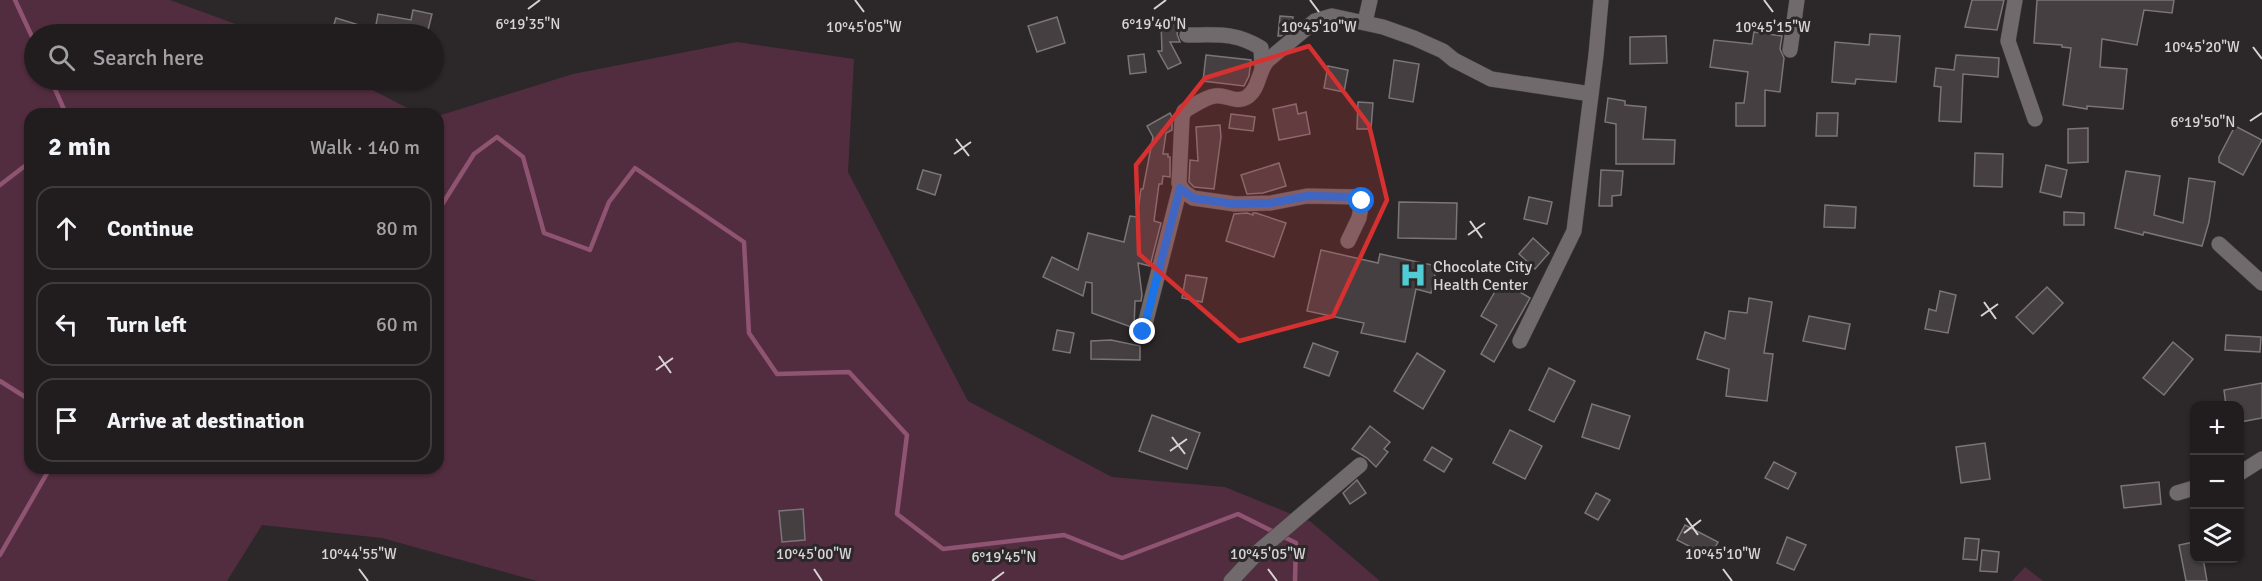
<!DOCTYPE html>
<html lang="en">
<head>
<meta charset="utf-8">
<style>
	:root { --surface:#211d1f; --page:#2d2a2c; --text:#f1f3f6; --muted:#a2a2a4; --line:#3e3b3d }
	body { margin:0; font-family:Signika,sans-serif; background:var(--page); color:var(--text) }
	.controls { position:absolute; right:18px; bottom:18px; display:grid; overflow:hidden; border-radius:12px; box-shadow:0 2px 4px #0004 }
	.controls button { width:54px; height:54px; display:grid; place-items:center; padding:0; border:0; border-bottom:2px solid var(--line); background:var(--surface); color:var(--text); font:30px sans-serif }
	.stop { position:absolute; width:18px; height:18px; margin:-14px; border:4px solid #1a73e8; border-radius:50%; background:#fff }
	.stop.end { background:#1a73e8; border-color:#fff; box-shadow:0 2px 6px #0008 }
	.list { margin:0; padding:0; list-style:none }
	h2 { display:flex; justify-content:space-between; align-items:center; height:78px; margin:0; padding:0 24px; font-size:26px }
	h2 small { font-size:20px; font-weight:400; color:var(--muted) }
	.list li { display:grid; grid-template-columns:39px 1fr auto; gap:18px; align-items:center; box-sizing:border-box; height:84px; margin:0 12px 12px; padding:0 12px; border:2px solid var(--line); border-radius:18px }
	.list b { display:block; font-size:22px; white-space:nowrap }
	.list em { font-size:20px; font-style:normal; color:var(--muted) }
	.icon { flex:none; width:33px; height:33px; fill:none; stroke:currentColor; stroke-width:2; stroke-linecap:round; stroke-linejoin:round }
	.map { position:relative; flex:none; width:2262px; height:581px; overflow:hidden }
	.search { position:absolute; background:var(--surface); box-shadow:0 2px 4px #0004; left:24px; top:24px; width:420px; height:66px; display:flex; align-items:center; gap:15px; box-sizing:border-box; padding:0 21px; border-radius:33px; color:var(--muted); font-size:22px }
	.panel { position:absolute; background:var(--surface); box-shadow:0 2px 4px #0004; left:24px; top:108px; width:420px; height:366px; border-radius:18px }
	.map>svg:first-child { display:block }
	.green { fill:#522d3f }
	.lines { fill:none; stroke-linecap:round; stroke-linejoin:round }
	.stream { stroke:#8f5471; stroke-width:4.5 }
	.building { fill:#453f41; stroke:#7b7578; stroke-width:1.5 }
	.street-casing { stroke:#484345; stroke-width:16 }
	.street { stroke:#716a6d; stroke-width:15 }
	.route { stroke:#1a73e8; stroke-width:8 }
	.marked { fill:#d63131; fill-opacity:0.2; stroke:#d63131; stroke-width:4.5; stroke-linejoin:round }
	.ticks { fill:none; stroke:#d8d4d6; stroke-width:2 }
	.labels { text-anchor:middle; stroke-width:6; stroke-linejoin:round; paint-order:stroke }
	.poi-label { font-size:16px; fill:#d8d4d6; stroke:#2c2729; text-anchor:start }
	.ticks-label { font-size:15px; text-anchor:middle; fill:#d8d4d6; stroke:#2c2729; stroke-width:6; stroke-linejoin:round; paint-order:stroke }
</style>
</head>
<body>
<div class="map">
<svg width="2262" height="581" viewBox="0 0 2262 581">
	<rect width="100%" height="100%" fill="#2c2729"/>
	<g class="green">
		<polygon points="0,0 170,0 263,34 34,34 34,80 353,80 419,114 30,114 30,468 438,468 438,116 573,74 737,42 854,59 848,172 968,401 1112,477 1225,487 1311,522 1380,581 537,581 382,538 262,525 227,581 0,581"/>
		<polygon points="2025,567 2043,581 2012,581"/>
	</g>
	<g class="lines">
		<g class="stream">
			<polyline points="15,0 34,41"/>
			<polyline points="51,80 66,114"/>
			<polyline points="0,185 30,162"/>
			<polyline points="438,211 474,154 497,137 523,157 544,233 590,250 609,202 635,168 744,242 749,333 777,374 849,372 907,435 897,514 943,549 1064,535 1122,558 1238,514 1296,543 1295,581"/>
			<polyline points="0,381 30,400"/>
			<polyline points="0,555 50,468"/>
		</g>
	</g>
	<g class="building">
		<polygon points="1972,0 2004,0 1997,30 1965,27"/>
		<polygon points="2037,0 2174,0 2172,13 2144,10 2137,45 2102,39 2100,67 2127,69 2123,109 2087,106 2087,109 2063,105 2071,48 2062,47 2062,45 2034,43"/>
		<polygon points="413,10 432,14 427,34 343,34 332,31 336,18 375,30 378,14 411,20"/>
		<polygon points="1280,16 1293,17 1292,27 1281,36 1278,36"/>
		<polygon points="1057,17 1065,43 1037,52 1028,26"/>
		<polygon points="1180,22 1177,34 1180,42 1170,42 1181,63 1168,69 1158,51 1162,51 1161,23"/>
		<polygon points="1754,32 1782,36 1780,49 1784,58 1780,92 1765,90 1765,126 1736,126 1736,103 1744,103 1748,72 1710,67 1714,40 1752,44"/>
		<polygon points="1870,34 1900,36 1896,82 1856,79 1855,84 1832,82 1835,42 1869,45"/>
		<polygon points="1666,36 1667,63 1630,64 1630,37"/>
		<polygon points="1144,54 1146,72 1130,74 1128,56"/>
		<polygon points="1206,55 1251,60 1249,76 1244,86 1203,81"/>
		<polygon points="1956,55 1999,58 1998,77 1963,74 1961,122 1939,121 1941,87 1934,86 1936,68 1954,70"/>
		<polygon points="1394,60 1419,64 1413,102 1389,98"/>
		<polygon points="1328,66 1348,70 1344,92 1324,88"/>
		<polygon points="1608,98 1625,101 1625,105 1646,107 1643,139 1675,140 1674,164 1616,164 1616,124 1605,122"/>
		<polygon points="1358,102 1373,103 1371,129 1357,129"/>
		<polygon points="1296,104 1298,114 1306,112 1310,134 1279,140 1273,109"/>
		<polygon points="1170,113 1172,117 1172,130 1166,133 1163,154 1168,154 1168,157 1170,157 1170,177 1163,176 1162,184 1159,184 1154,221 1161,223 1150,266 1138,263 1142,295 1141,301 1135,301 1134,328 1092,313 1092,283 1086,282 1083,296 1043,277 1052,257 1078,270 1088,233 1124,242 1130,216 1137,217 1141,189 1143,189 1153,137 1147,126"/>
		<polygon points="1817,113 1838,113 1837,136 1816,136"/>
		<polygon points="1231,114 1255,117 1253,131 1229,128"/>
		<polygon points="1220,125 1221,137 1214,189 1194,187 1189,182 1190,160 1198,161 1196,127"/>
		<polygon points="2235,126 2262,140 2243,175 2219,162 2219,157"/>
		<polygon points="2088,128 2088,162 2068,163 2068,129"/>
		<polygon points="1975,153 2003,154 2002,187 1974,186"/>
		<polygon points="1279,163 1286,186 1263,193 1247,194 1241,175"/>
		<polygon points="2046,165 2067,170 2061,197 2040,192"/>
		<polygon points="923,170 941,175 935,195 917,189"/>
		<polygon points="1601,170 1623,171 1621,195 1612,196 1612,206 1599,206"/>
		<polygon points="2126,171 2160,176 2154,215 2183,223 2189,178 2215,182 2209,222 2202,246 2144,232 2143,235 2115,228"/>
		<polygon points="1529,197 1552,202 1547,224 1524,219"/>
		<polygon points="1399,202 1457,203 1456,239 1398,238"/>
		<polygon points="1825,205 1856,207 1855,228 1824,227"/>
		<polygon points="2064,212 2084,213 2084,225 2064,225"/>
		<polygon points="1247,213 1253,215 1253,213 1256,213 1286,223 1274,257 1226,241 1234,214"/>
		<polygon points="1533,238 1549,253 1535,269 1519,254"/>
		<polygon points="1321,250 1378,263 1380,254 1437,266 1431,293 1416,289 1405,342 1361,333 1364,323 1307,311"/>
		<polygon points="1186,275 1207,278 1202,302 1182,298"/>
		<polygon points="1501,281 1530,298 1494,362 1481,354 1497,325 1481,316"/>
		<polygon points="2047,287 2063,303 2033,334 2016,317"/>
		<polygon points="1940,291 1956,295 1948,333 1925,329 1929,309 1936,311"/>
		<polygon points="1749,298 1772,302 1764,353 1773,354 1767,401 1726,396 1729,369 1697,359 1705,332 1725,339 1729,311 1747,313"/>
		<polygon points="1809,316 1850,324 1845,349 1803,341"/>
		<polygon points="1057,330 1074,333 1070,353 1053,350"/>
		<polygon points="2226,335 2261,337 2260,352 2225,350"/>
		<polygon points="1111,340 1140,346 1140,360 1091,359 1091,341"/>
		<polygon points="2173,342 2193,359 2164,395 2143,378"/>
		<polygon points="1313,343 1338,352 1329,376 1304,367"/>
		<polygon points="1417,353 1445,371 1423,409 1394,391"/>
		<polygon points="1549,368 1575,381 1554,422 1529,410"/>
		<polygon points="2262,383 2262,418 2240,422 2240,405 2226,405 2224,390"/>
		<polygon points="1592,404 1630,416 1619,449 1582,437"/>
		<polygon points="1152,415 1200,433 1187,469 1139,451"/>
		<polygon points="1370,426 1390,442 1384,449 1388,452 1376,467 1367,458 1352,449"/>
		<polygon points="1510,430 1542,446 1525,479 1493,463"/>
		<polygon points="1985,443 1990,479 1961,483 1956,447"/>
		<polygon points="1432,447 1452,459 1444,472 1424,460"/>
		<polygon points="1774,462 1796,473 1788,489 1765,478"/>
		<polygon points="1357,480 1366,493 1350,504 1343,493"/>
		<polygon points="2159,482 2161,504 2124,508 2121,486"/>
		<polygon points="1596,493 1610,500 1598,520 1585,513"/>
		<polygon points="803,509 805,540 782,542 779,511"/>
		<polygon points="1685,525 1718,542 1710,557 1677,540"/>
		<polygon points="1787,537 1806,545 1794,570 1777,563"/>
		<polygon points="1965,538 1979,539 1977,560 1963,559"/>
		<polygon points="2194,542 2194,558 2203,558 2207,581 2186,581 2179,545"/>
		<polygon points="1982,550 1999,552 1997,572 1980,571"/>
	</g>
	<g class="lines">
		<defs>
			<g id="street">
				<polyline points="2015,0 2008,41 2035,119"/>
				<polyline points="1365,22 1370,0"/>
				<path d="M1187,35c30,0 48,-3 74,13l1,19"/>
				<polyline points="1790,50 1797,0"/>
				<path d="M1348,241l11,-23 3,-17 -3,-4 -52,-1 -36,7 -36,1 -42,-6c-6,-4 -12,-7 -14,-15l3,-65 2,-7c9,-5 21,-14 31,-15 11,-2 21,8 32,1 13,-9 11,-27 21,-37l47,-39 17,-5 51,11 31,11 29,13 11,9 37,19 100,15"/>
				<polyline points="2219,244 2262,283"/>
				<polyline points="1143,332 1180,188"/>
				<polyline points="1520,341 1574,231 1596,55 1601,0"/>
				<polyline points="2240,473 2262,459"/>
				<polyline points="2177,493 2194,488"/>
				<polyline points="1231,581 1260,550 1360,465"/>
			</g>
		</defs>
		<use href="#street" class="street-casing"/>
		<use href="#street" class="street"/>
	</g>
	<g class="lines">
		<polyline class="route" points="1143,332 1180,188 1193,198 1234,204 1271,203 1307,196 1359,197 1362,201"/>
	</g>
	<path class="marked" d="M1309,46l60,79 18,75 -54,116 -94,25 -100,-87 -3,-89 69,-87z"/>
	<path class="ticks" d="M855,0l9,12M1310,0l9,12M1764,0l9,12M528,9l12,-9M1154,9l12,-9M2253,47l9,12M2250,121l12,-8M956,139l13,17M954,154l17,-12M1470,221l12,17M1468,235l17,-12M1984,302l12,17M1981,316l17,-12M659,356l12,17M656,370l17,-12M1172,437l13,17M1170,451l17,-12M1686,518l12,17M1684,533l17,-13M359,569l9,12M814,569l8,12M1268,569l9,12M1723,569l9,12M992,581l12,-9"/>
	<defs>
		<symbol id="hospital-bare" viewBox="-9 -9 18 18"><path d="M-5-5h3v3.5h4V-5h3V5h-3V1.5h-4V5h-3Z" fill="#51ccd2" stroke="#2c2729" stroke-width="2.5" paint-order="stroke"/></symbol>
	</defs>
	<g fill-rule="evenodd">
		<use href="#hospital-bare" x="1394" y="256" width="38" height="38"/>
	</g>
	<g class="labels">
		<g class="poi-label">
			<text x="1433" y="272">Chocolate City<tspan x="1433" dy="18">Health Center</tspan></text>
		</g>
	</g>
	<g class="ticks-label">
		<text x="528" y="29">6°19'35"N</text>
		<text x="1154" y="29">6°19'40"N</text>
		<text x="864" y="32">10°45'05"W</text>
		<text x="1319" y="32">10°45'10"W</text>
		<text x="1773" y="32">10°45'15"W</text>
		<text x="2202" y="52">10°45'20"W</text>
		<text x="2203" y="127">6°19'50"N</text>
		<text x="359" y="559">10°44'55"W</text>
		<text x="814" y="559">10°45'00"W</text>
		<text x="1268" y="559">10°45'05"W</text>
		<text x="1723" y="559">10°45'10"W</text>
		<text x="1004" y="562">6°19'45"N</text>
	</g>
</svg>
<div class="controls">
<button>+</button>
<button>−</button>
<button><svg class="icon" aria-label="layers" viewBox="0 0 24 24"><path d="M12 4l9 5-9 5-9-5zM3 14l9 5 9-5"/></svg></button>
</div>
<div class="stop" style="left:1362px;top:201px"></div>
<div class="stop end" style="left:1143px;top:332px"></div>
<div class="search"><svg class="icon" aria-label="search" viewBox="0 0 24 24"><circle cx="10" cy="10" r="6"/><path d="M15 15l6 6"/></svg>Search here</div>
<section class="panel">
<h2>2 min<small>Walk · 140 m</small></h2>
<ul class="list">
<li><svg class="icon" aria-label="ahead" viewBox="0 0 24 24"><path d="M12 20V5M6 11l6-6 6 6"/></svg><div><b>Continue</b></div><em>80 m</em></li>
<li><svg class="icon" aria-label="left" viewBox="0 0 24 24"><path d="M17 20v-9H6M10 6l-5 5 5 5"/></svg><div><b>Turn left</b></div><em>60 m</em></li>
<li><svg class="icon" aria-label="arrive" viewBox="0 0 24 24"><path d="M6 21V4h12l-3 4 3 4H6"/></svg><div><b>Arrive at destination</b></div></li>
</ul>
</section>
</div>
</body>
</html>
